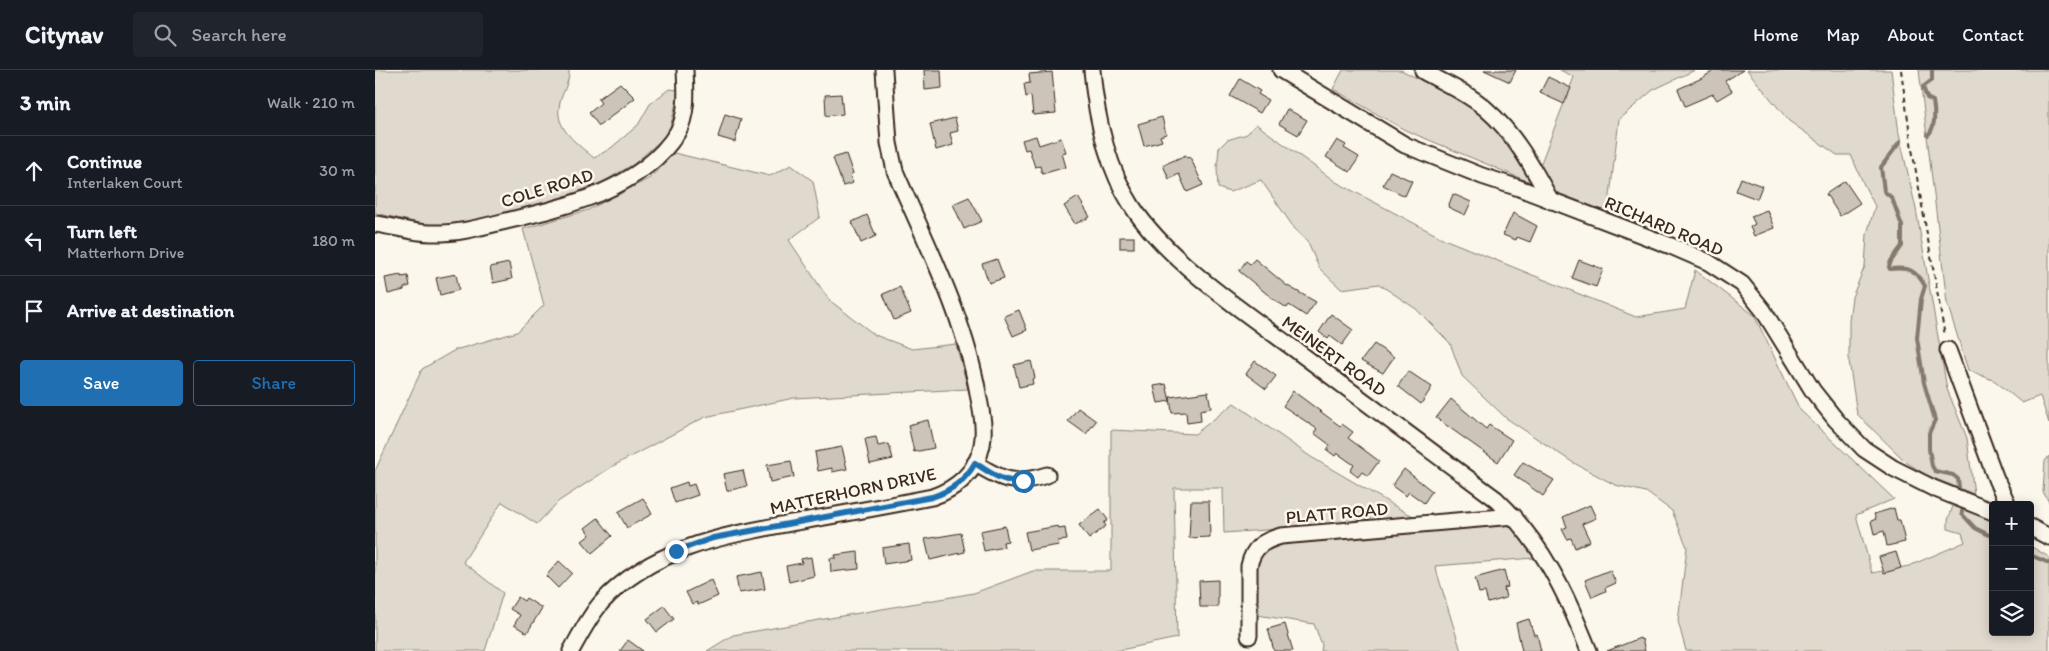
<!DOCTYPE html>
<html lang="en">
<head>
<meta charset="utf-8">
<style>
	:root { --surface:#171b24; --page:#20242c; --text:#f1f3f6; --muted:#9ea1a6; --line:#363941; --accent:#1f6fb2 }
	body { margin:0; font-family:Itim,sans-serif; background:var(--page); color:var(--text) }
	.controls { position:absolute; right:15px; bottom:15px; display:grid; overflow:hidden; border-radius:5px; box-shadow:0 2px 12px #0003 }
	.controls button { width:45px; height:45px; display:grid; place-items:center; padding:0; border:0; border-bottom:1px solid var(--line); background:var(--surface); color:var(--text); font:25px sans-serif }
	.stop { position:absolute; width:15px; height:15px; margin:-11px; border:4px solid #1f6fb2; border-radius:50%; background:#fff }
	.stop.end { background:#1f6fb2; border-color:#fff; box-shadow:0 1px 5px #0008 }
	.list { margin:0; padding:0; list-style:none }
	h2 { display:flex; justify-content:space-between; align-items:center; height:65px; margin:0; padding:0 20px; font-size:21px }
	h2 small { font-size:16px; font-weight:400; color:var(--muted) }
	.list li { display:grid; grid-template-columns:32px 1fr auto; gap:15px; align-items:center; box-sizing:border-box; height:70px; padding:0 20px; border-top:1px solid var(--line) }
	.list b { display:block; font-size:19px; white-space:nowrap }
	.list p { margin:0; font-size:16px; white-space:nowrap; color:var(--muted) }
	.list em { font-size:16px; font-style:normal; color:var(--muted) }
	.actions { display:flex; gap:10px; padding:15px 20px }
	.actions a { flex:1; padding:11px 0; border:1px solid var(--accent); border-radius:5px; text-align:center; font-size:18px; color:var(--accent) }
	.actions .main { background:var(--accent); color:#fff }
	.icon { flex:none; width:28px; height:28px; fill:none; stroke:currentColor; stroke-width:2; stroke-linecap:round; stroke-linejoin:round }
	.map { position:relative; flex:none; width:1674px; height:581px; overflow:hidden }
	header { display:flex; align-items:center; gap:30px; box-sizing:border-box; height:70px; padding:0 25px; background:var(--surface); border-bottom:1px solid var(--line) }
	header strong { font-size:24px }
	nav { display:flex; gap:28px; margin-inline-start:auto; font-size:18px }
	.search { width:350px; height:45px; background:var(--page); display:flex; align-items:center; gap:12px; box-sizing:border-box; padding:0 18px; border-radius:5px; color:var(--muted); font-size:19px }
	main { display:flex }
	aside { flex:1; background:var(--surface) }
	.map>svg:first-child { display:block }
	.green { fill:#dfd9ce; stroke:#8d8276 }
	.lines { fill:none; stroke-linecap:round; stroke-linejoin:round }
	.stream { stroke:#85796d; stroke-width:4 }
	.building { fill:#ccc4b9; stroke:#3b2a1e }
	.minor-casing { stroke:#3b2a1e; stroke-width:19 }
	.path { stroke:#3b2a1e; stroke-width:2; stroke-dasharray:5 4; stroke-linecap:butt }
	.minor { stroke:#fbf7ec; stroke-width:15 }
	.route { stroke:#1f6fb2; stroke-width:6 }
	.labels { text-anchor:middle; stroke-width:5; stroke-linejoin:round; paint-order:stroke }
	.street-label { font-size:18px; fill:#3b2a1e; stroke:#fbf7ec }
</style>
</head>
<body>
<header>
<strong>Citynav</strong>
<div class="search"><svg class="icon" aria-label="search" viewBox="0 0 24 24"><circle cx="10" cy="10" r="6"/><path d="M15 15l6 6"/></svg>Search here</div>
<nav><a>Home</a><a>Map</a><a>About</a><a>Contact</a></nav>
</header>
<main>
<aside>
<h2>3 min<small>Walk · 210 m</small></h2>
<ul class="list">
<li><svg class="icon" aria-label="ahead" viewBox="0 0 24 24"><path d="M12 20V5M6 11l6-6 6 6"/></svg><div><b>Continue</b><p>Interlaken Court</p></div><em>30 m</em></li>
<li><svg class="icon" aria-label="left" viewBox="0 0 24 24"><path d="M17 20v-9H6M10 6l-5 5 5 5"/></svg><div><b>Turn left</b><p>Matterhorn Drive</p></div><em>180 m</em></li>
<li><svg class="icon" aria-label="arrive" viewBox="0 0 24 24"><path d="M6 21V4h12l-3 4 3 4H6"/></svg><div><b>Arrive at destination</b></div></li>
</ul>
<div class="actions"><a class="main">Save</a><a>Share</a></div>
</aside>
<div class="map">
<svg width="1674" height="581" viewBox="0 0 1674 581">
	<rect width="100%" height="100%" fill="#fbf7ec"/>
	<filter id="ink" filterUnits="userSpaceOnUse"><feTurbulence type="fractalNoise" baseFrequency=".02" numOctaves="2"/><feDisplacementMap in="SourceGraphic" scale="10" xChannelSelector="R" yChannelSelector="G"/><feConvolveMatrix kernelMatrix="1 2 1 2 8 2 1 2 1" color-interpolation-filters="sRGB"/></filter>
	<g filter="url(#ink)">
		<g class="green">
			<path d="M0,0h194c1,14 -9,25 -10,38 -3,22 21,38 35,50l17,-10 27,-23 12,-21 19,-15 10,1 -10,43 -35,31 -47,27 -63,19 -53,12 -40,4 -56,-13z"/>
			<polygon points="968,0 1026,0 1107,41 1128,67 1155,108 1152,111 1030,60 958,19"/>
			<polygon points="1185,0 1320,0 1278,20 1244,49 1233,143 1183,127 1164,98 1199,7"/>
			<polygon points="1372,0 1516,0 1524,64 1541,139 1572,319 1592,368 1599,424 1551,405 1531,392 1482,344 1474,291 1474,250 1477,227 1490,196 1492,164 1500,136 1489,115 1476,85 1462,85 1414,51"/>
			<polygon points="1544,0 1674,0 1674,353 1665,326 1647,333 1620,311 1593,300 1572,233"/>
			<polygon points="881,54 961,112 1069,169 1261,247 1310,239 1320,200 1379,245 1425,340 1519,429 1481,445 1497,503 1534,496 1590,472 1587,463 1573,459 1573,450 1578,436 1610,445 1618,452 1618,562 1655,562 1655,476 1674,487 1674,581 1311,581 1303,551 1312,477 1297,441 1271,422 1240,415 1197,392 1131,348 1087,306 1075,273 1041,239 1004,214 966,219 944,198 933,173 919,158 886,110 855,122 843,118 842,98 844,78 852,70 872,64"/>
			<polygon points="299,83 395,106 416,95 438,111 445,147 414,170 454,230 500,265 537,279 581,274 593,319 419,328 330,347 238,396 184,431 162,454 127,432 88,492 128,523 110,581 0,581 0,401 47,299 80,280 142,262 169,235 148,159 213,140 275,108"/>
			<polygon points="859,333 936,387 1030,442 1045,449 849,463 848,418 799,418 802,568 741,581 332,581 358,565 599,523 658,501 736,501 736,360 820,364"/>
			<polygon points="1674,386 1674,432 1668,422 1670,391"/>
			<polygon points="1132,454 1146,465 1159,488 1060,496 1086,581 946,581 947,575 939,554 882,545 882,491 894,476 912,468"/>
		</g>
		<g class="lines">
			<g class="stream">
				<path d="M1553,65c8,-8 7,-24 5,-34l-6,-3 -4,-11 9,-7v-10"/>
				<path d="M1525,72l-19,25 3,24 8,7 10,28v20l-11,15 -2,6 1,2c19,-2 26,1 35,17l-4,13 -4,39 7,45 11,37 -6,13v16l3,17 3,5 18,4 5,4 1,8"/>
				<polyline points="1587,441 1587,444 1600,458 1618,467"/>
				<polyline points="1655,485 1674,493"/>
			</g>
		</g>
		<g class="building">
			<polygon points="549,0 566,0 567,18 550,20"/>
			<polygon points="1109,0 1141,0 1135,12"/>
			<polygon points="1340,0 1368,0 1350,11 1357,21 1342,30 1338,24 1310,36 1303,19 1327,8"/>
			<polygon points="677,2 681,43 658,45 656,26 651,27 649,14 655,13 654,4"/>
			<polygon points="1173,7 1196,18 1189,34 1165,23"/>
			<polygon points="865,9 885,21 883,24 893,30 885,43 855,26"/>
			<polygon points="245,13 260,28 224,56 214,43 226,33 223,29"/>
			<polygon points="466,24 468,44 451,46 450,25"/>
			<polygon points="912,39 932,50 923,65 904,54"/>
			<polygon points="350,44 366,49 360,72 343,67"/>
			<polygon points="787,47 791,64 785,66 787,71 769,76 763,54"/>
			<polygon points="580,48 583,61 575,63 578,75 561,80 555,54"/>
			<polygon points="661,66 664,75 686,68 691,82 687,83 691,97 667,104 665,96 660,97 654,79 650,80 647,70"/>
			<polygon points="962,70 971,75 969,78 984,87 975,102 951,87"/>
			<polygon points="471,84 478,104 475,106 478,113 468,116 458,88"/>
			<polygon points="811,85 812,88 815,87 828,115 812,122 804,104 794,109 788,95"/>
			<polygon points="1015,101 1037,111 1030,126 1008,115"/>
			<polygon points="1366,108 1387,116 1382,129 1361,121"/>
			<polygon points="1470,111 1485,133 1465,146 1451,124"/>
			<polygon points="1078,124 1096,132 1090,145 1073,137"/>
			<polygon points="594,127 607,151 589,159 578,134"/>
			<polygon points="703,127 715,147 700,154 689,136"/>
			<polygon points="1392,140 1399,158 1379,166 1375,157 1380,154 1376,146"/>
			<polygon points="1138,143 1162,156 1155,172 1142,167 1141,170 1128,165"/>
			<polygon points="492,145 501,166 486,173 477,152"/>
			<rect x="745" y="167" width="14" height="11"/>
			<polygon points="622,189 629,208 614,213 607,194"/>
			<polygon points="880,189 911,215 941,232 931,246 914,235 912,238 898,229 864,201 871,191 875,194"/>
			<polygon points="1204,190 1228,199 1221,217 1197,208"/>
			<polygon points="134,193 137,209 118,213 115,197"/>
			<polygon points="81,204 84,220 65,225 61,208"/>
			<polygon points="26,205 26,207 33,206 35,216 29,218 29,220 13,224 10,208"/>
			<polygon points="525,217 536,243 519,250 508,224"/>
			<polygon points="644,240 652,260 638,266 629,246"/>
			<polygon points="956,244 978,260 967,275 955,266 953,269 944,262"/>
			<polygon points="999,274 1019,287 1008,303 986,291"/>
			<polygon points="656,291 660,308 657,309 658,314 644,317 639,295"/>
			<polygon points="880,291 901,306 891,319 871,304"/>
			<polygon points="1033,301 1057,317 1046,334 1023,316"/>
			<polygon points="791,314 795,331 783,333 779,316"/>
			<polygon points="918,321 965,356 967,354 978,362 973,368 1004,391 993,406 987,402 983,407 975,401 979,395 962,383 960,386 952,380 955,375 939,363 942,359 908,336"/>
			<polygon points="833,322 836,338 825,340 826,351 812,353 811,342 797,343 795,327"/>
			<polygon points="1076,329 1111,359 1114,355 1137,370 1123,392 1061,348"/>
			<polygon points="703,338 721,351 711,364 693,351"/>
			<polygon points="553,350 559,378 539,382 533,355"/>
			<polygon points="501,367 503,376 514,374 518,389 495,394 490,369"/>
			<polygon points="467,377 472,399 457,402 457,398 443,401 440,382"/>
			<polygon points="416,391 419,407 395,412 392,395"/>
			<polygon points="1148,392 1179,410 1168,426 1139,405"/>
			<polygon points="1029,399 1057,421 1049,433 1034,422 1031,426 1017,416"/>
			<polygon points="368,400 372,416 352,421 348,404"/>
			<polygon points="312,412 313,416 319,414 323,425 300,433 295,418"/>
			<polygon points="268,428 277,444 252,458 243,442"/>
			<polygon points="816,431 834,431 835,467 814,468"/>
			<polygon points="1215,435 1221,448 1207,454 1215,471 1200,478 1196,468 1192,469 1187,459 1192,457 1188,447"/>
			<polygon points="1519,438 1522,450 1525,450 1530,472 1512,476 1509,461 1499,464 1496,451 1501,449 1499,444"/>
			<polygon points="725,439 733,450 729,453 731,456 714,469 704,455"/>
			<polygon points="223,448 237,466 217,483 207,471 215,465 210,458"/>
			<polygon points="630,456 633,471 628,472 629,477 609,481 605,461"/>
			<polygon points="683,456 684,459 690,458 692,470 683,471 684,475 654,480 650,462"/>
			<polygon points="586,463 590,482 555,490 550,469"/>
			<polygon points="534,474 536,490 509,494 507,478"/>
			<polygon points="483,482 484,499 456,502 455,488 461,488 460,485"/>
			<polygon points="1521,482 1526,498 1509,503 1504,487"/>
			<polygon points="436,487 439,506 414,512 411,496 427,493 426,489"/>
			<polygon points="184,491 197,503 183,518 171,506"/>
			<polygon points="1129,500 1133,517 1129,518 1131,528 1113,533 1110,522 1104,523 1100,508"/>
			<polygon points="1235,500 1241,513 1230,518 1231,521 1217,527 1210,510"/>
			<polygon points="387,502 390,519 364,523 361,507"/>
			<polygon points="336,510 343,526 323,535 322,532 317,534 311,522"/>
			<polygon points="843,510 843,537 825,537 824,511"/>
			<polygon points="143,527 149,531 151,528 167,538 152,563 139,555 145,545 135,539"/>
			<polygon points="289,536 299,549 282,562 272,549"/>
			<polygon points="1154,549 1159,565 1162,564 1166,581 1147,581 1141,553"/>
			<polygon points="910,554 918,581 899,581 893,559"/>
			<polygon points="1265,568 1266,570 1267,569 1270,581 1232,581"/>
			<polygon points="253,570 268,581 245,581"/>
		</g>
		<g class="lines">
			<defs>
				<g id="minor">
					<path d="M717,0c4,46 15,97 40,136 34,53 110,105 161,142 67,50 135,101 203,151 46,43 70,94 93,152"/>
					<polyline points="906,0 1030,75 1107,106 1144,118 1296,176 1333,192 1367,214 1388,240 1438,321 1461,350 1489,379 1518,398 1558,418 1618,442"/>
					<path d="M1048,1c21,12 45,22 63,38 29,25 47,59 65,92"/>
					<path d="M0,154c19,2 37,9 56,9 25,1 51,-6 75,-12 59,-14 136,-32 171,-88 11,-18 9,-43 8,-63"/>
					<polyline points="1573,280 1621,409 1633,435"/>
					<path d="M600,393c28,18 40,22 72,12"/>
					<polyline points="1655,457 1674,467"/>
					<path d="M874,566v-70c4,-19 14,-25 32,-30l233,-20"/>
					<path d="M196,581c9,-16 18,-34 30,-48 51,-56 126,-68 196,-81 45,-8 90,-16 135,-25 24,-8 45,-25 50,-52 3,-15 0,-31 -3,-46 -13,-80 -52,-154 -84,-228l-6,-28 -5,-73"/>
				</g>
			</defs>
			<use href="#minor" class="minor-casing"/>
			<polyline class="path" points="1526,0 1537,79 1570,266"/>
			<use href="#minor" class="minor"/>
		</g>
	</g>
	<g class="lines" filter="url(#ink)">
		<path class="route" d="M301,481l37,-13 219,-41c19,-6 33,-16 43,-34 15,10 30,21 48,18"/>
	</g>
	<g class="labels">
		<g class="street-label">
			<text transform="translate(172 118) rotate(-17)" y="6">COLE ROAD</text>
			<text transform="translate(1289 156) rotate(23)" y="6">RICHARD ROAD</text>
			<text transform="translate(959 286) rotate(36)" y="6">MEINERT ROAD</text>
			<text transform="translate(478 421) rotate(-12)" y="6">MATTERHORN DRIVE</text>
			<text transform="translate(962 443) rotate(-5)" y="6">PLATT ROAD</text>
		</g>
	</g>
</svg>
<div class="controls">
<button>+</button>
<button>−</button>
<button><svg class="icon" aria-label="layers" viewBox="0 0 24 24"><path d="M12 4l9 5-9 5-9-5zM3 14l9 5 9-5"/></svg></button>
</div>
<div class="stop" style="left:648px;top:411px"></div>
<div class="stop end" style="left:301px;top:481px"></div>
</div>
</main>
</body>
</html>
